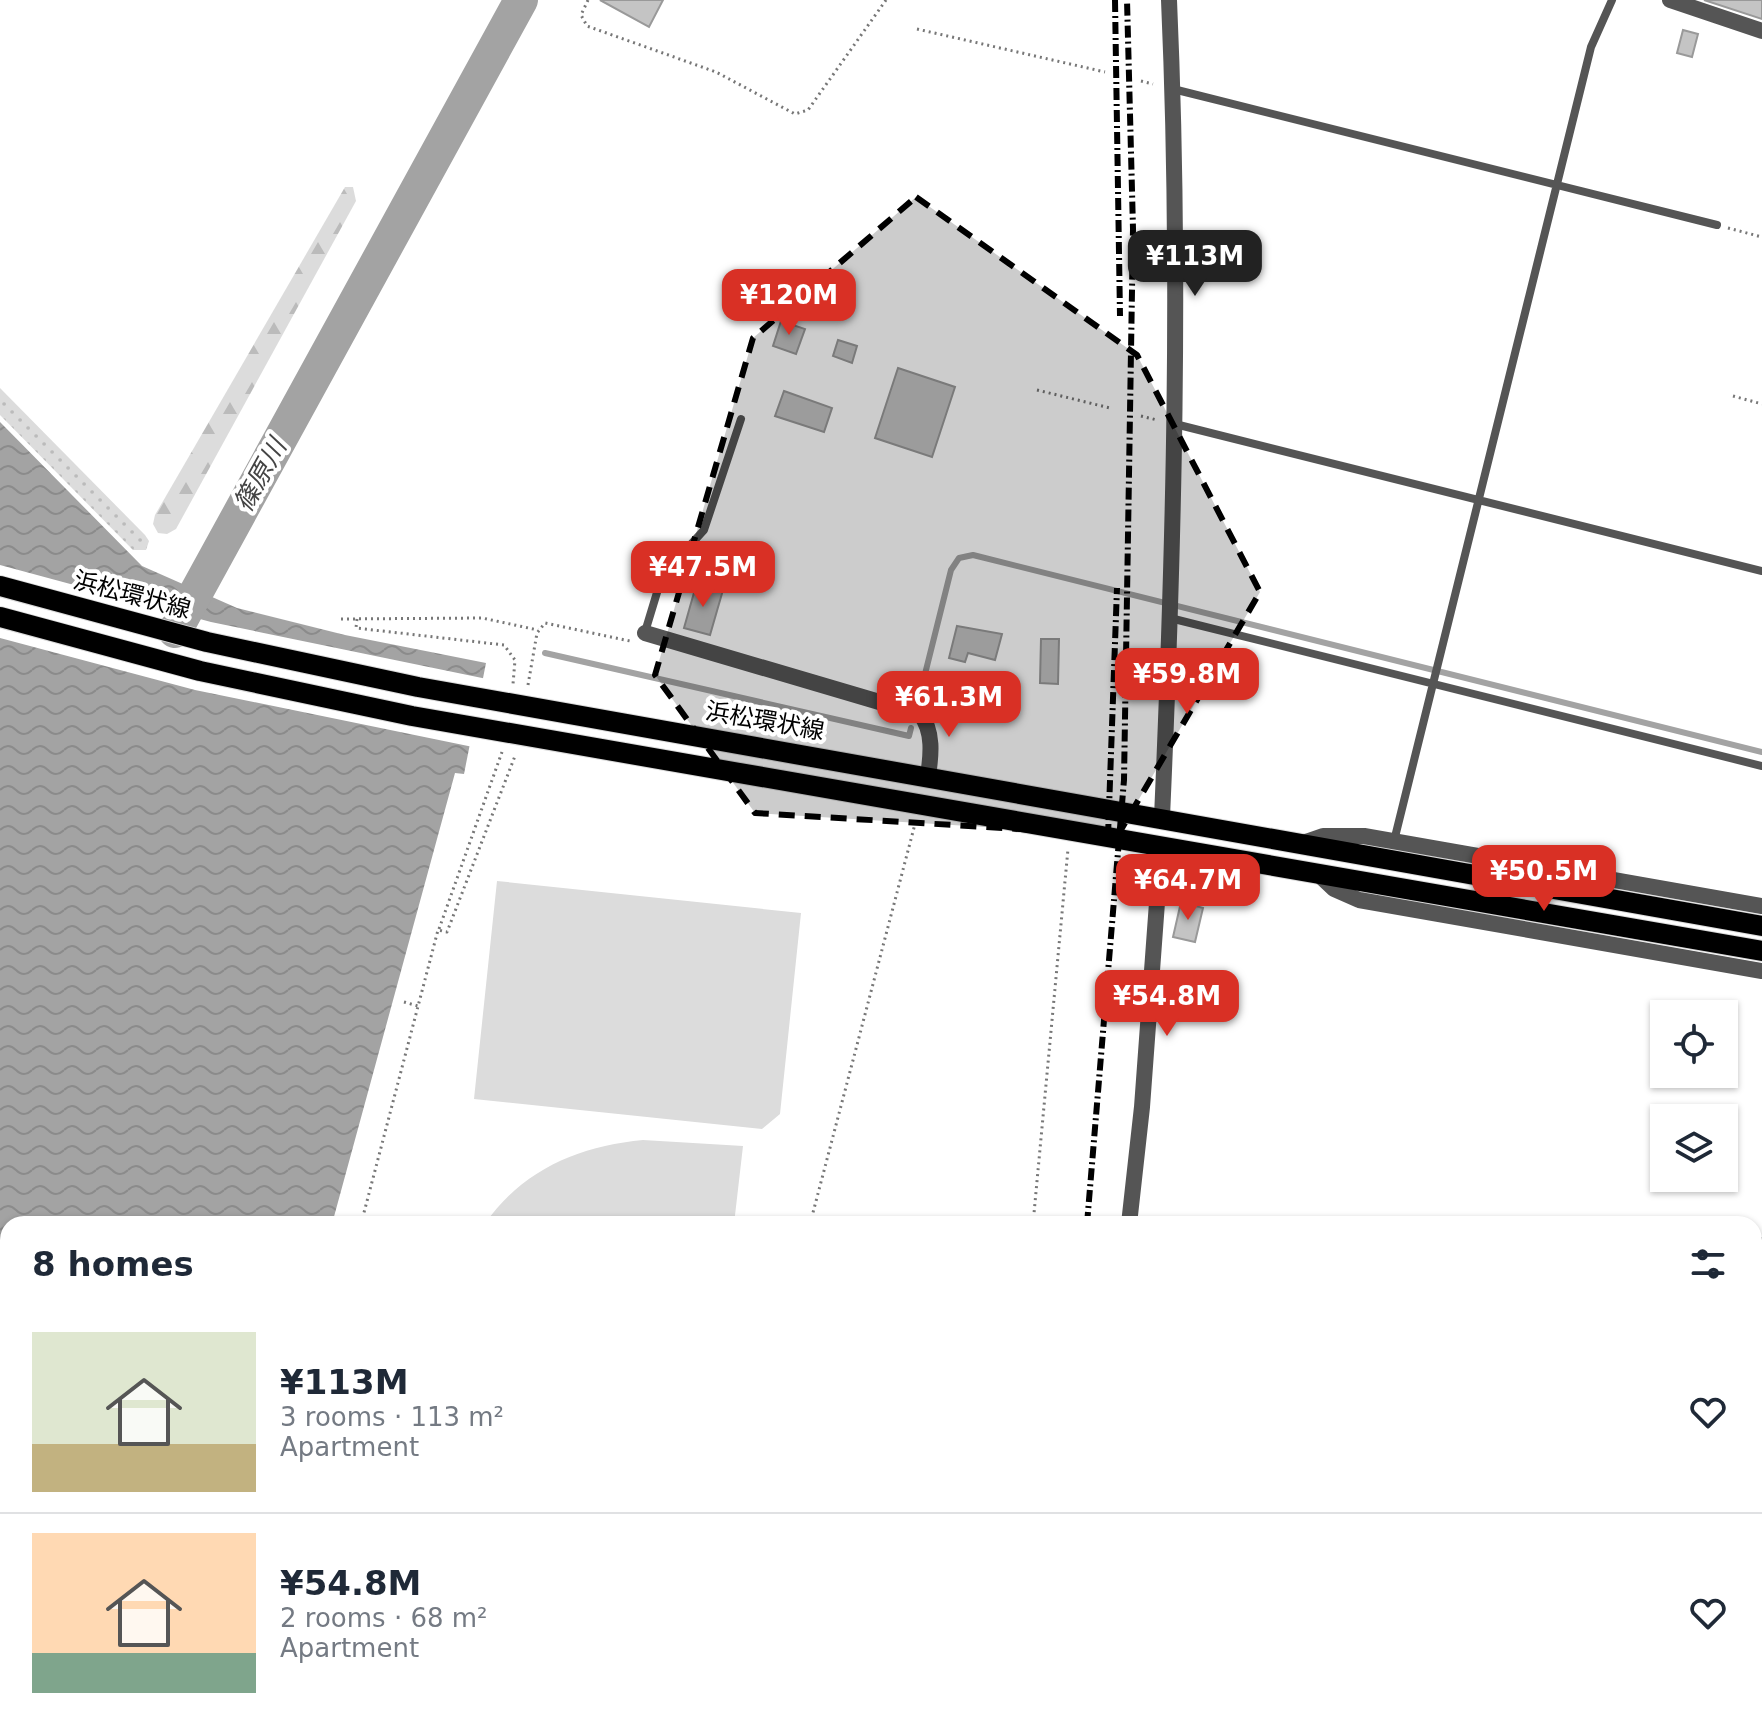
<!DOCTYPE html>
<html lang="en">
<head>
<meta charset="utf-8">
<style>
	body { margin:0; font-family:"DejaVu Sans","Noto Sans JP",sans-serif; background:#f6f6f7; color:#1f2937; height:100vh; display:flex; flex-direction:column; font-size:30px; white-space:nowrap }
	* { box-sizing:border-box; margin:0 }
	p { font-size:26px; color:#747a83 }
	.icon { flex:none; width:44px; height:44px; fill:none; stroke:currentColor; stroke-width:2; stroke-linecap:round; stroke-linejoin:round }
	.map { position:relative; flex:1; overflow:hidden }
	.drawer { position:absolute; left:0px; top:1216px; width:1762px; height:512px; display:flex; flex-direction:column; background:#fff; border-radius:24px 24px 0 0; box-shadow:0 2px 6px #0004 }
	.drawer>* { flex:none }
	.fabs { position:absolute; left:1650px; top:1000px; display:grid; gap:16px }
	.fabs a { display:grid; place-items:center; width:88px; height:88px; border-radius:0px; background:#fff; box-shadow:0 2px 6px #0004; font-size:40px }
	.price { position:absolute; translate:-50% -68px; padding:0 18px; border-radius:16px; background:#d93025; color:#fff; font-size:26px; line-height:52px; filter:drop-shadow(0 2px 4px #0008) }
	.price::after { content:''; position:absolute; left:50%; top:48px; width:24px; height:18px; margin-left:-12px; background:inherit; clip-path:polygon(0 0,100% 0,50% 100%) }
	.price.on { background:#222; color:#fff }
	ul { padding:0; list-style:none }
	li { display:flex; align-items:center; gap:24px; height:200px; padding:0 32px }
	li+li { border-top:2px solid #e0e1e3 }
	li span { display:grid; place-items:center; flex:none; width:224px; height:160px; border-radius:0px; color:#555 }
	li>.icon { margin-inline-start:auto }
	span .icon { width:96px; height:96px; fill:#fffc; stroke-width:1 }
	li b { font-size:34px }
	h2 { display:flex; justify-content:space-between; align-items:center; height:96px; padding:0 32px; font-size:34px }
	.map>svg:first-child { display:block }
</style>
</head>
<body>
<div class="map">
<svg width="1762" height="1728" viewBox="0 0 1762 1728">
	<defs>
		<pattern id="grass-dots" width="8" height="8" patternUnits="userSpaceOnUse" patternTransform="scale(2)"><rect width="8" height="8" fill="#dcdcdc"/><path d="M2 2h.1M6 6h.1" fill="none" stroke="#bbb" stroke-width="1.8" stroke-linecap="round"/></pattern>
		<pattern id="forest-firs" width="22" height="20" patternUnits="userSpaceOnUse" patternTransform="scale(2)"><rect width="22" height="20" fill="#dcdcdc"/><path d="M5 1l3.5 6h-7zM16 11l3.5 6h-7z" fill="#bbb"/></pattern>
		<pattern id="water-waves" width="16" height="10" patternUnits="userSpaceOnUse" patternTransform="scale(2)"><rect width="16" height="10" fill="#a3a3a3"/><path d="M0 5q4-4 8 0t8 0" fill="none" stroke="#8b8b8b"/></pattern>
	</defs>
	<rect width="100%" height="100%" fill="#fff"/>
	<path fill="url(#grass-dots)" d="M 0,388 L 145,535 L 149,541 L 146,550 L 133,550 L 0,415 Z"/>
	<path fill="url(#forest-firs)" d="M 345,187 L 353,187 L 356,201 L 176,529 L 167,534 L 158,533 L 153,524 L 155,515 Z"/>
	<path fill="#dcdcdc" d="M 497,881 L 801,913 L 780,1114 L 762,1129 L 474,1099 Z
		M 643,1140 L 743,1146 L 734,1224 L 485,1224 C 522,1170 579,1146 643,1140 Z"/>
	<path fill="url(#water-waves)" d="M 0,422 L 142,566 L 237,608 L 345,635 L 486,663 L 464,774 L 455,773 L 332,1224 L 8,1224 L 8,1720 L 205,1720 L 203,1728 L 0,1728 Z"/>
	<path fill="#fff" d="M 0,565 L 211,622 L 487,679 L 473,747 L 195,690 L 0,638 Z"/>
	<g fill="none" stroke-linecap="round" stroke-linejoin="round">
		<path stroke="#a3a3a3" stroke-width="6" d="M 545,653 L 909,736 L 911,728
			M 918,702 L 951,570 L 959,558 L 973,555 L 1762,752
			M 1755,1485 L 1762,1456"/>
		<path stroke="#a3a3a3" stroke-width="34" d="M 175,631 L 521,0"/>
	</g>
	<path fill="#c4c4c4" stroke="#999" stroke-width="2" d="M 600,0 L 663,0 L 649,27 Z
		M 1704,0 L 1762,0 L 1762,19 Z
		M 1683,30 L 1698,34 L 1692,57 L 1677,53 Z
		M 781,321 L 805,329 L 796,354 L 773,346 Z
		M 838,340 L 857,346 L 852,363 L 833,356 Z
		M 898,368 L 955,387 L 932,457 L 875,438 Z
		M 784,391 L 832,408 L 824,432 L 775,416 Z
		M 697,582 L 723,590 L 710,635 L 684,628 Z
		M 957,626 L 1002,634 L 995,660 L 968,653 L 965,662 L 949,658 Z
		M 1041,639 L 1059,639 L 1058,684 L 1040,683 Z
		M 1181,902 L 1203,908 L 1195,942 L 1173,937 Z"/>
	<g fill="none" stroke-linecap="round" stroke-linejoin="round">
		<defs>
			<path id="primary" d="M 0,586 L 207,642 L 418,687 L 1762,926
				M 0,617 L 200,671 L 412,716 L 1762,951"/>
		</defs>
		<use href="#primary" stroke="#dbdbdb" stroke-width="22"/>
		<path stroke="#777" stroke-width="3" stroke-dasharray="2 4" stroke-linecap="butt" d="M 588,0 L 581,15 L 587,26 L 716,72 L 795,114 L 808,110 L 886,0
			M 917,29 L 1105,72
			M 1141,81 L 1153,84
			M 1728,228 L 1762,237
			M 1037,390 L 1110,408
			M 1733,396 L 1762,404
			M 1141,416 L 1157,420
			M 341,619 L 482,618 L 538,630
			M 357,619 L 356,628 L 504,645 L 515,660 L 513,684
			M 528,685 L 537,633 L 545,623 L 630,641
			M 439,929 L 502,752
			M 404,1002 L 418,1006
			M 344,1221 L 358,1224
			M 361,1224 L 438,930 L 447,932 L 515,756
			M 810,1224 L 915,824
			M 1033,1224 L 1068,849
			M 974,1728 L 975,1720"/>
		<path stroke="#555" stroke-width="8" d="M 1173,89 L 1717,225
			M 1175,424 L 1762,571
			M 1170,618 L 1762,766
			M 645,632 L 662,576 L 704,530 L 741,419
			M 1394,841 L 1591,47 L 1612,0"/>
		<path stroke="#555" stroke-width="16" d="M 1670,0 L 1762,31
			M 645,633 L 920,714 C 934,731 931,756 928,776
			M 1162,817 C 1174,545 1181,272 1169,0
			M 1300,844 L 1323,836 L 1364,836 L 1762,906
			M 1316,872 L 1334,889 L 1359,900 L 1762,971
			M 1129,1224 L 1142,1107 L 1161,848
			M 1754,1277 L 1762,1245
			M 1754,1517 L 1762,1484
			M 1062,1728 L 1063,1720
			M 1641,1728 L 1643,1720
			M 1701,1728 L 1703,1720"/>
		<path stroke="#555" stroke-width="16" d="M 608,1728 L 609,1720
			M 713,1728 L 715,1720"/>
		<use href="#primary" stroke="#000" stroke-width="20"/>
		<path stroke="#000" stroke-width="6" stroke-dasharray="12 4 2 4" stroke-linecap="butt" d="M 1115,0 L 1120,316
			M 1108,836 L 1117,588
			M 1087,1224 L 1124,780 L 1133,229 L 1127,0
			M 1754,1358 L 1762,1326
			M 1754,1396 L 1762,1363
			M 1020,1728 L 1021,1720
			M 1659,1728 L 1661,1720"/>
	</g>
	<path fill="#000" fill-opacity="0.2" stroke="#000" stroke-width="6" stroke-dasharray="16 10" stroke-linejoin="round" d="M 916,197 L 1137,355 L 1260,592 L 1118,835 L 755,813 L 655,675 L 753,338 Z"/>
	<g text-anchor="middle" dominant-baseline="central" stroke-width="8" stroke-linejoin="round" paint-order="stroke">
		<g font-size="24" fill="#000" stroke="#fff">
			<text transform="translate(132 595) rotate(15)">浜松環状線</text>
			<text transform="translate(765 721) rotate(10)">浜松環状線</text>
		</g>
		<g font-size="26" font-style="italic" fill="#444" stroke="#fff">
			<text transform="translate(260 475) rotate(-61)">篠原川</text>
		</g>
	</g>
</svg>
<div class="fabs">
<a><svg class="icon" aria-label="locate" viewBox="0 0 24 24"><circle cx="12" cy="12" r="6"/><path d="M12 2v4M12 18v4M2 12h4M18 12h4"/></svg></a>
<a><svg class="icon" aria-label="layers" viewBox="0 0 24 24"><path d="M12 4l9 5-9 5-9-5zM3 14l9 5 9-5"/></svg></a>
</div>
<b class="price on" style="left:1195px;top:298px">¥113M</b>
<b class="price" style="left:789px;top:337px">¥120M</b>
<b class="price" style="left:703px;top:609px">¥47.5M</b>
<b class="price" style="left:1187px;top:716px">¥59.8M</b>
<b class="price" style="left:949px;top:739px">¥61.3M</b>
<b class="price" style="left:1544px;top:913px">¥50.5M</b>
<b class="price" style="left:1188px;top:922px">¥64.7M</b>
<b class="price" style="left:1167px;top:1038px">¥54.8M</b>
<section class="drawer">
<h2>8 homes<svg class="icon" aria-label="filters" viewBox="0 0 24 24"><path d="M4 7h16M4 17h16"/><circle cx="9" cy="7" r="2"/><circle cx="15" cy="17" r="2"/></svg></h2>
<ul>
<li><span style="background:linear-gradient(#dfe7d0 70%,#c2b280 0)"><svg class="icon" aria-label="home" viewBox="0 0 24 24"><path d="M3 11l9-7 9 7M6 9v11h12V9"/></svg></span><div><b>¥113M</b><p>3 rooms · 113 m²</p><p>Apartment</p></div><svg class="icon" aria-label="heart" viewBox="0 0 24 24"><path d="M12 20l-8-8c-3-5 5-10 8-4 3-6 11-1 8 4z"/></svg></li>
<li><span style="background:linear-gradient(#ffd9b3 75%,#7fa58c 0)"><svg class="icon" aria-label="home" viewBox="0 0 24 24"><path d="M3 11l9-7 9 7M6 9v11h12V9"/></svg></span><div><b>¥54.8M</b><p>2 rooms · 68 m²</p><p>Apartment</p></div><svg class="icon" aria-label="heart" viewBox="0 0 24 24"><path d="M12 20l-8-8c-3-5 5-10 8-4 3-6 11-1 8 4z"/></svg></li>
</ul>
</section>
</div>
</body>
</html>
